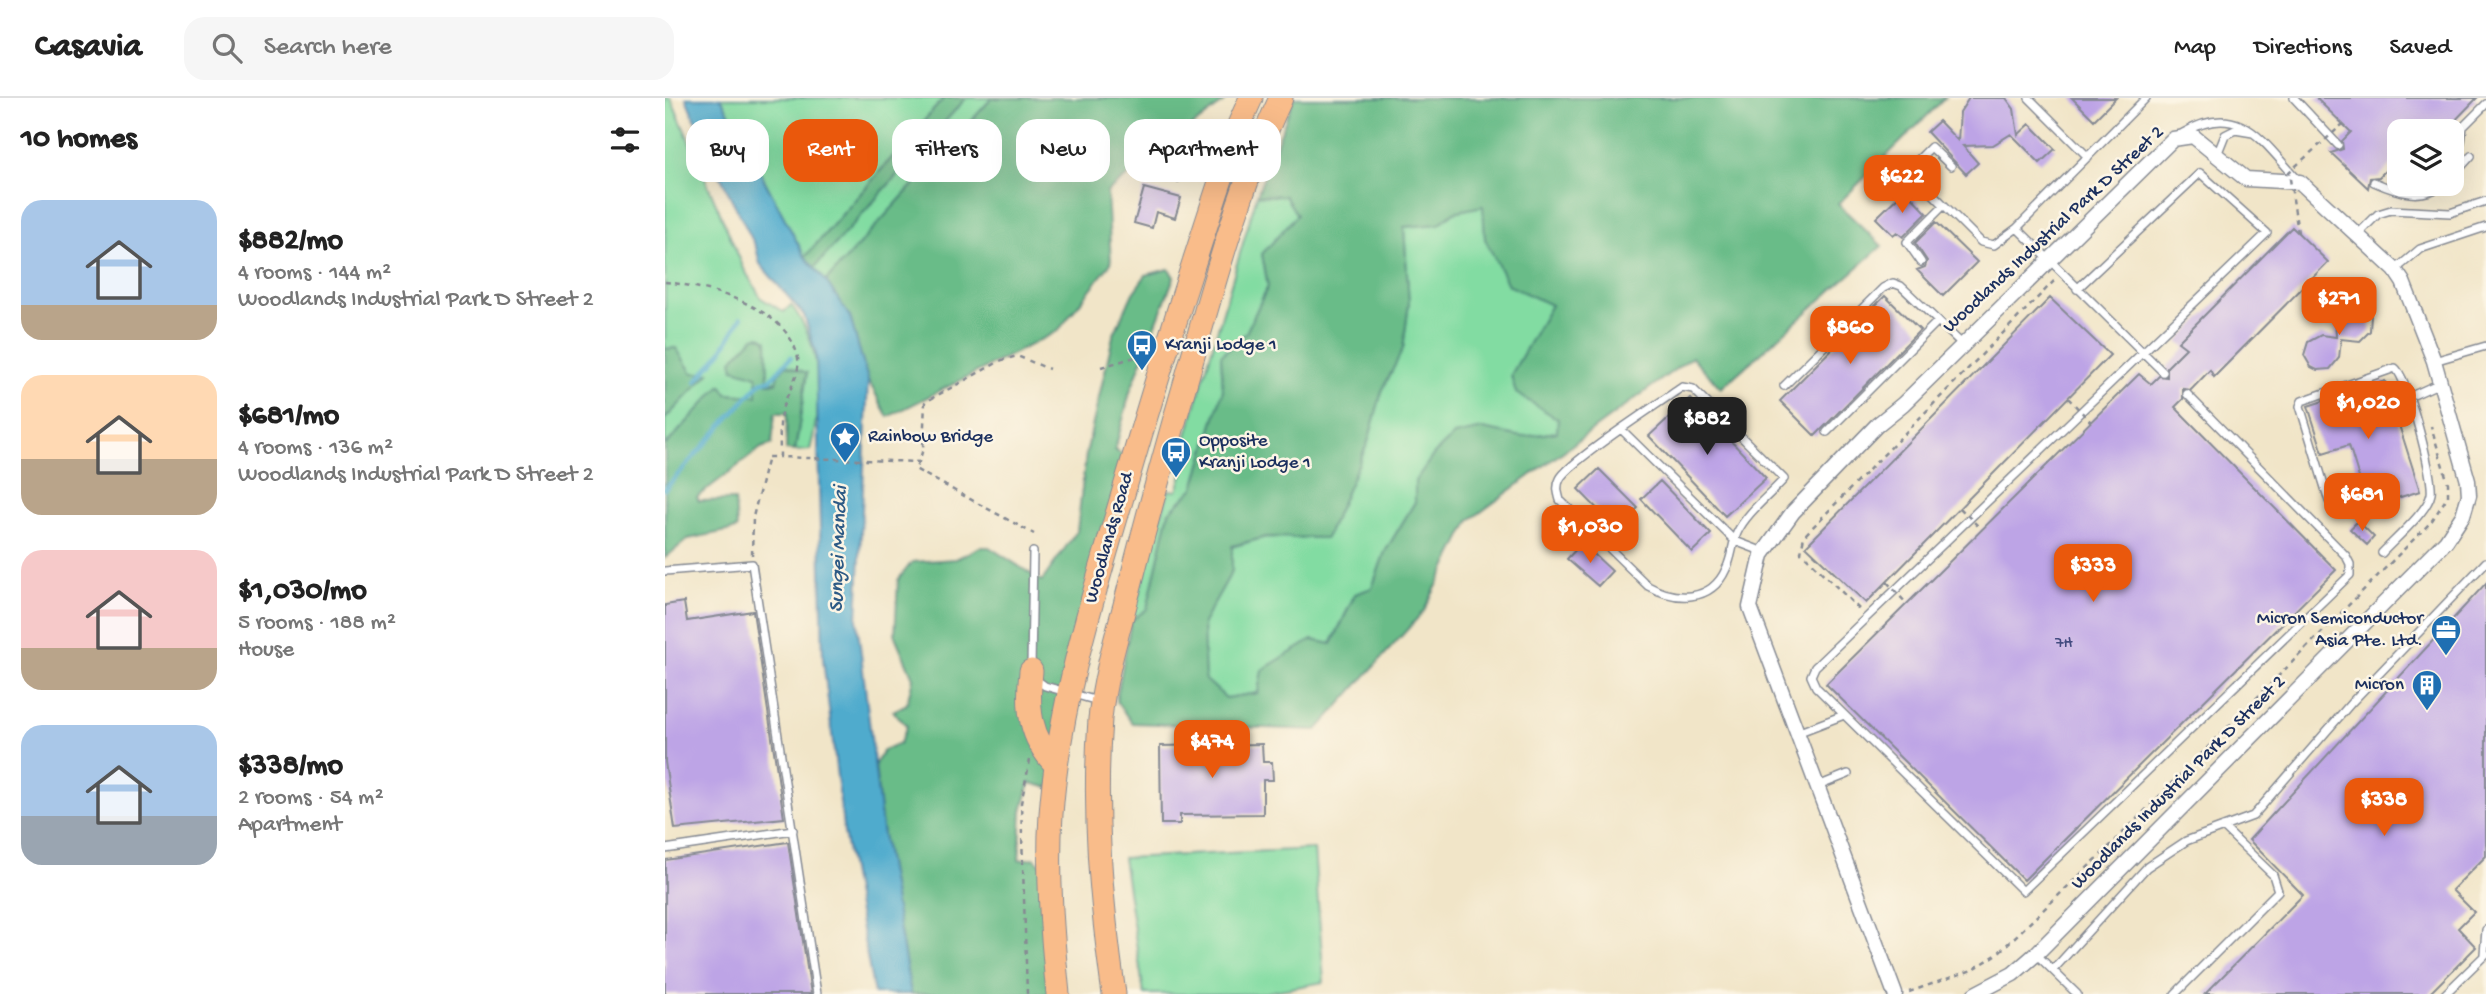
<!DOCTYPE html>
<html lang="en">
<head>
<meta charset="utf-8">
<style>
	:root { --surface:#fff; --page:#f6f6f6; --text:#222; --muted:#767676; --line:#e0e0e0; --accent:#ea580c }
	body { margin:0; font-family:"Gochi Hand",sans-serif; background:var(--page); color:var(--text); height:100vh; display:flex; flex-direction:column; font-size:26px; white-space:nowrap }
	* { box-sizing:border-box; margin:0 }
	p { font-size:23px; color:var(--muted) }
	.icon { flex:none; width:38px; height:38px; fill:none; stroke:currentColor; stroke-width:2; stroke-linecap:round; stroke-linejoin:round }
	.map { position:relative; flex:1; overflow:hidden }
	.details { display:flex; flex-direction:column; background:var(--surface); width:665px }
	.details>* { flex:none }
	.guide { position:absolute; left:21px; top:21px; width:665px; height:63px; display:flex; gap:14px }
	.fabs { position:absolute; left:1722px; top:21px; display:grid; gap:14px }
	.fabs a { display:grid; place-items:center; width:77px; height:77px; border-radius:14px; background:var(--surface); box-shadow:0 7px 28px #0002; font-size:35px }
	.price { position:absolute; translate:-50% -60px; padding:0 16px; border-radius:14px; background:var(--accent); color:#fff; font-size:23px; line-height:46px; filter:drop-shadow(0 2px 4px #0008) }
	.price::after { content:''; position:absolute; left:50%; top:42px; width:21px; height:16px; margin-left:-10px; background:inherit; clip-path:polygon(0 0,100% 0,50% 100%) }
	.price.current { background:#222; color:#fff }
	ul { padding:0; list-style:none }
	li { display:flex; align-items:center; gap:21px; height:175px; padding:0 21px }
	li span { display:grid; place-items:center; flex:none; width:196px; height:140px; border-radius:21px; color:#555 }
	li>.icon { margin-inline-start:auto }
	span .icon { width:84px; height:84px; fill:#fffc; stroke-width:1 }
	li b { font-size:30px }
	h2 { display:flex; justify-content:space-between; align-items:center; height:84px; padding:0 21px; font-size:30px }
	.chip { padding:0 24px; border-radius:21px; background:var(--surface); box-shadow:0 7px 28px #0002; font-size:24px; line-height:63px }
	.chip.current { background:var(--accent); color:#fff }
	header { display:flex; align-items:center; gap:42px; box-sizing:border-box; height:98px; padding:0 35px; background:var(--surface); border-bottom:2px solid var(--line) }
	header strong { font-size:33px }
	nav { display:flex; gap:38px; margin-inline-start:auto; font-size:24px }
	.search { width:490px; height:63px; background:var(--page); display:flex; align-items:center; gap:18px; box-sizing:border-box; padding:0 24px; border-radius:21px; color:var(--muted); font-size:26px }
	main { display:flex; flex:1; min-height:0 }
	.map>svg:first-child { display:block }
</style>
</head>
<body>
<header>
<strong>Casavia</strong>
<div class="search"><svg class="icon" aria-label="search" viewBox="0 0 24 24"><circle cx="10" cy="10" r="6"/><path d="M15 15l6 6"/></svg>Search here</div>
<nav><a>Map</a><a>Directions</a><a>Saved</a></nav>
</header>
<main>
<section class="details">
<h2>10 homes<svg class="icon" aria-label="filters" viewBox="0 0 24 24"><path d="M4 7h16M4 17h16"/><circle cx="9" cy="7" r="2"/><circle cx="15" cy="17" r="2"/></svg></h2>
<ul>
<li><span style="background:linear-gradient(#a9c7e8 75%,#b9a48a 0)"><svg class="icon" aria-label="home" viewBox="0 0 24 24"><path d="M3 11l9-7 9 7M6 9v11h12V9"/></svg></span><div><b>$882/mo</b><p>4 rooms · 144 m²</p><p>Woodlands Industrial Park D Street 2</p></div></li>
<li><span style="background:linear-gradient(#ffd9b3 60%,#b9a48a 0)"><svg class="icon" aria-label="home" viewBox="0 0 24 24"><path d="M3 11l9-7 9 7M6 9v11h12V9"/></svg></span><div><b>$681/mo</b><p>4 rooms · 136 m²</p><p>Woodlands Industrial Park D Street 2</p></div></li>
<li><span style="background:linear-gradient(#f6c9c9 70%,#b9a48a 0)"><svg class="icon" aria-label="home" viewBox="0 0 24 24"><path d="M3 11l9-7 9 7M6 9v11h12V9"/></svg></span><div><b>$1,030/mo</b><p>5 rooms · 188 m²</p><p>House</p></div></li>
<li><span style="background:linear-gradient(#a9c7e8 65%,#9aa5b1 0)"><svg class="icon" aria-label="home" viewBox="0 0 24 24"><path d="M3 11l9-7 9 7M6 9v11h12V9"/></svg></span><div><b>$338/mo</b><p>2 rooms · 54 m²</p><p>Apartment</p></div></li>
</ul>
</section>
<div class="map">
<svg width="1821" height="896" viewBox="0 0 1821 896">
	<rect width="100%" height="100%" fill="#fcf5e5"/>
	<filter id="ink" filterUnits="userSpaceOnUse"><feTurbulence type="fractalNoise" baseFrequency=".0143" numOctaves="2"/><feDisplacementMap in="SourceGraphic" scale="14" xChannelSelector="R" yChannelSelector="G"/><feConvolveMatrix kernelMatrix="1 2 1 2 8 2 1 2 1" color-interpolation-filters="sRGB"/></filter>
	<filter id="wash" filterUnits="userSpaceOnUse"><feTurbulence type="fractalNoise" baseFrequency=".00686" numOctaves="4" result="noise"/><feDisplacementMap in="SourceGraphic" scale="28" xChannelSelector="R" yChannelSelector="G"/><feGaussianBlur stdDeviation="1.57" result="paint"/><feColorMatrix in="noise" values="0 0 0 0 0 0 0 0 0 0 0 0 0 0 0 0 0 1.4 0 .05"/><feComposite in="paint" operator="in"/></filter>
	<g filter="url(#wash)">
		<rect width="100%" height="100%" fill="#f1e5c8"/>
		<path fill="#82dca2" stroke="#4e8680" stroke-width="2" d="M0,0H5L8,5L79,171L96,200L119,214L126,207C158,248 158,303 145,352L130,353L142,275L103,285L102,243L69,271L93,277V298L62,296L56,287L0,348V321L43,275H27L11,250L0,251Z
			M56,0H279L140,159Z
			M301,0H327L161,183L149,170Z
			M592,97L620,98L632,117L597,156L603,188L581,235L556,257L558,292L529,390L504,414L482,511L466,523L504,392L512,393L518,373L512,371Z
			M819,107L820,141L886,207L846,278L852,295L893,321L892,334L857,339L818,332L750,383V404L720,454L707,490L690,496L666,546L647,542L597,572L593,595L561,600L539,581L538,524L567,473V449L601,439L661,440L703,344L717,293L738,250L744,205L739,129L774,126L789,114Z
			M649,751L659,884L593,896H479L458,760Z"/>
		<path fill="#69bc88" stroke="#427673" stroke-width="2" fill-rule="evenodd" d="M279,0H301L149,170L140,159Z
			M327,0H564L442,94L446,165L393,233L223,319L203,282L185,219L161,183Z
			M629,0H1280L1173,106L1217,148L1056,290L1027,259L805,422L759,513L652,632L467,625L451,603L466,523L482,511L504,414L529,390L558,292L556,257L581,235L603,188L597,156L632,117L620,98L592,97ZM818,108L820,141L843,187L886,207L846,277L851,295L893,321L892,334L857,339L818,331L789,337L769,356L750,383V404L720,454L707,490L690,496L667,546L647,542L597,572L593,595L561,600L540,581L538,525L567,473V448L601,439L661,440L703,344L717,293L738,251L744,205L739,129L774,126L789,114Z
			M504,171L509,179L465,294L450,352L459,358L385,690L365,685L357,713L354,762L369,760L378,768L387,896H246L217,731L210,666L219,652L235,645L242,628L228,613L242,606L248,580L230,538L233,482L247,464L291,461L315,449H324L377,483L412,433L421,356L448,238L468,195L481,177Z
			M96,238L102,243L103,285H111L113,276L122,267L142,275L130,353L121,352L122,315H110L107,346L96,350L32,399L34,403L70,402L72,431L23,441L0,460V348L56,287L62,296L92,298V278L69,271L67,262L89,239Z
			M11,250L27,275H44L0,321V251Z"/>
		<path fill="#4fabcd" stroke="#356d96" stroke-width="2" d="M21,0H56L140,159L161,183L185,219L203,282L192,522L217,731L246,896H209L178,729L158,561L151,256L139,217L95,166L91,149L43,54Z"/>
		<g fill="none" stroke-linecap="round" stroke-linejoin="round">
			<path stroke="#4fabcd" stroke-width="4.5" d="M31,284L56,254L76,220
				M0,391L96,284L106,281L126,259"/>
		</g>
		<g id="blocks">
			<path fill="#bda4e6" d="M1304,0H1341L1349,11L1353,37L1365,26L1390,51L1375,65L1346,36L1328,47L1298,48L1313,65L1301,76L1262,34L1274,23L1293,43L1295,14Z
				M1407,0H1451L1429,22Z
				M1651,0H1812L1780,33H1734V59L1714,79L1705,80L1703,90L1666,55L1678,51L1677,43L1686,34Z
				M479,90L516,100L510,120L491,114L487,130L469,125Z
				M1240,92L1262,115L1238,139L1232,134L1228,137L1211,120Z
				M1271,124L1312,164L1278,198L1252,172L1260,169L1262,163L1250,145Z
				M1627,129L1663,164L1549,279L1545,272L1526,292L1518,291V301L1510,309L1671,472L1359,782L1161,586L1474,276L1486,286L1494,278L1502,279V269L1521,250L1513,244Z
				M1220,198L1255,232L1150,338L1115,303Z
				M1385,200L1445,257L1201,505L1141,448Z
				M1688,205L1702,211L1706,218L1705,233L1695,243L1676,241L1674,260L1665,271L1652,272L1646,269L1639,257L1643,244L1656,237L1671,239L1670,217L1674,211Z
				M1720,283L1755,393L1703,409L1684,347L1658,355L1643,308Z
				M1025,300L1101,380L1060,418L984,338Z
				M934,371L973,410L951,430L913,391Z
				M995,383L1046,436L1027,454L976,401Z
				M1693,423L1709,439L1702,447L1685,431Z
				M917,445L947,473L933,488L902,461Z
				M1821,485V758L1787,792L1809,814L1793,830L1811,849L1764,896H1540L1638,797L1584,742Z
				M19,504L22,523L88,513L119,720L10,731L0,664V507Z
				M597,646L598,664H607L608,682H598V716L515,717V726H496L495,648Z
				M123,744L146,896H0V762Z"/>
		</g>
	</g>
	<g filter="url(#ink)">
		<use href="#blocks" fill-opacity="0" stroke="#868a93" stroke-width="2"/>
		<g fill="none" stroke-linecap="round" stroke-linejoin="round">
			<g stroke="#868a93" stroke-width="10">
				<path id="service" d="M1364,0L1423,59
					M1629,0L1673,47
					M1518,35C1575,2 1597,43 1633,82
					M1796,44L1798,29L1821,6
					M1552,57L1560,37L1570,32L1588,35
					M1286,68L1266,49L1250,65L1249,77L1316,144L1329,147L1352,130L1481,0
					M1787,79L1806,58
					M512,80C523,44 533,45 567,35
					M1709,84C1734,95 1756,102 1780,86
					M1352,130L1498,274
					M1692,137L1713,116L1726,112L1785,115L1821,103
					M1256,164L1242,144L1279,107
					M1730,172L1755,151L1821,129
					M1412,191L1535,75L1602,135L1150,569L1146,578L1151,589L1358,793L1685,477V466L1681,458L1522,296
					M1769,263L1821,248
					M1119,288L1218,190L1228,185L1236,188L1296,245
					M1017,289L1028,291L1119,381C1105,397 1081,415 1072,435C1067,446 1067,460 1061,471C1046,505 1010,503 983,488L895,402C893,395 891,388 895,381C903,364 996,304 1017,289Z
					M1744,299L1775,285
					M957,332L1070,443L1099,454
					M1162,334L1273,223
					M1664,403L1635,308L1637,303L1730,270C1742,278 1769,379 1766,396C1763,413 1730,441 1717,455
					M0,473L87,466L152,896
					M366,569L368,454
					M369,580L380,588L433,603
					M1132,635L1179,617
					M1153,688L1183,676
					M0,751L128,732
					M1371,856L1412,896
					M1819,856L1821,832
					M1388,872L1482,769L1521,743L1588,718L1687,604L1821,464
					M1510,896L1613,793L1608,777L1558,729
					M1780,896L1821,856"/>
			</g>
			<g stroke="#868a93" stroke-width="17">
				<path id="minor" d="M1230,896L1085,509L1097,457L1128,414L1212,327L1238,306L1508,41L1528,38L1581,81L1635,84L1730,172L1738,184L1769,263L1803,383L1804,397L1798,417L1781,443L1371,856L1348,876L1310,896"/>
			</g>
			<g stroke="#868a93" stroke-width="25">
				<path id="primary" d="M366,573C362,610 364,639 391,667
					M393,896C387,837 382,776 386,716C394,607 427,501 458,396C494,272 533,149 574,27L586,0
					M449,896C436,804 428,714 435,621C439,582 450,544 460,507C476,443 493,380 511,317C542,212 569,100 616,0"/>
			</g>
			<path stroke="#868a93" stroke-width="2.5" stroke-dasharray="5 5" stroke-linecap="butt" d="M0,184C43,189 123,208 133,260C136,279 119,298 116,316C114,330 115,345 115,359L254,364L258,351L260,304L337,262L352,258L384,271
				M436,269L481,256
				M254,364L250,371L369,436
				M87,457L88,419L103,359H115
				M1194,511L1136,454L1139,438L1389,183
				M1244,894L1307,872L1331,857L1444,749L1766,424L1783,398V385L1766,328
				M362,896L356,705L365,662"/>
			<use href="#service" stroke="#fff" stroke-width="7"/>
			<use href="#minor" stroke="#fff" stroke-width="14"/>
			<use href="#primary" stroke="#f9bc8a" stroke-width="23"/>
			<path stroke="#868a93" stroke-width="2.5" stroke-dasharray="5 5" stroke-linecap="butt" d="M1633,135L1624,74L1678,26
				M1403,300L1426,324
				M1295,410L1317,432
				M1222,484L1242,506"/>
		</g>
	</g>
	<defs>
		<g id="bus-pin" transform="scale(1.575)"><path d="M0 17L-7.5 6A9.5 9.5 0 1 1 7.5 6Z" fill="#1f6fb2" stroke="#fcf5e5"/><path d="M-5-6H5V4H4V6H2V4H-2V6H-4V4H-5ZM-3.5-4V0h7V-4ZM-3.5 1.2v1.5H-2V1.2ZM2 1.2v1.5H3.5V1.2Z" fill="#fff"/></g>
		<g id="sight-pin" transform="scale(1.575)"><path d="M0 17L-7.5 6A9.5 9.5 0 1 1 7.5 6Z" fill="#1f6fb2" stroke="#fcf5e5"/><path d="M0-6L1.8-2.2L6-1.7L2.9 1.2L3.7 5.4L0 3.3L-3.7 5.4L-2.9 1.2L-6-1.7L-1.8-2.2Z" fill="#fff"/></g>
		<g id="office-pin" transform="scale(1.575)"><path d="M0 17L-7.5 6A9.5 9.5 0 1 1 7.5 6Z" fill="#1f6fb2" stroke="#fcf5e5"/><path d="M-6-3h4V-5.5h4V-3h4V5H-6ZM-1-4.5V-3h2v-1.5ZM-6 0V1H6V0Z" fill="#fff"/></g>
		<g id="building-pin" transform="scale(1.575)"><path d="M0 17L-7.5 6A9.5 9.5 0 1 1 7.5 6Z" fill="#1f6fb2" stroke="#fcf5e5"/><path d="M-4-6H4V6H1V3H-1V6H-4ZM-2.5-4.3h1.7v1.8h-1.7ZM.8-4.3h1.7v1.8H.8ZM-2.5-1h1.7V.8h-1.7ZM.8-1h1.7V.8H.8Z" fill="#fff"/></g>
	</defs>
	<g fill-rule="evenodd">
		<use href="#bus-pin" x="477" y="247"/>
		<use href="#sight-pin" x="180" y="339"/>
		<use href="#bus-pin" x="511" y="354"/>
		<use href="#office-pin" x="1781" y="532"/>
		<use href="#building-pin" x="1762" y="587"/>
	</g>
	<g text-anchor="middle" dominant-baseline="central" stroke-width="5" stroke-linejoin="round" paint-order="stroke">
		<g font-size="16" fill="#444c80">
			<text x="1399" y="546">7H</text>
		</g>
		<g font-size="19" fill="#1b2f5e" stroke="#fcf5e5">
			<text transform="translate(1389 132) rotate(-43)">Woodlands Industrial Park D Street 2</text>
			<text transform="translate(445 440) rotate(-74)">Woodlands Road</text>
			<text transform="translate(1514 685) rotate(-45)">Woodlands Industrial Park D Street 2</text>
		</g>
		<g font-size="19" fill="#1b2f5e" stroke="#fcf5e5" text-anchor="start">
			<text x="500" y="247">Kranji Lodge 1</text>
			<text x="203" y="339">Rainbow Bridge</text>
			<text x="534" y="343">Opposite<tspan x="534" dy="22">Kranji Lodge 1</tspan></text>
			<text x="1758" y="521" text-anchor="end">Micron Semiconductor<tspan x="1758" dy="22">Asia Pte. Ltd.</tspan></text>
			<text x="1739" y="587" text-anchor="end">Micron</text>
		</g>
		<g font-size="21" font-style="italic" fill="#2d5a85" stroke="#fcf5e5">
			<text transform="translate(175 451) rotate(-88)">Sungei Mandai</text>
		</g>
	</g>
</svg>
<div class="fabs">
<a><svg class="icon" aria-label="layers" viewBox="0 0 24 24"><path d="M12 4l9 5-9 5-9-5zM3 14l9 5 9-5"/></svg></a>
</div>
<b class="price" style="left:1237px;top:117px">$622</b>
<b class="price" style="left:1674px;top:239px">$271</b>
<b class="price" style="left:1185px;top:268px">$860</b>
<b class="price" style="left:1703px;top:343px">$1,020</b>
<b class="price current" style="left:1042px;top:359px">$882</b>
<b class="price" style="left:1697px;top:435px">$681</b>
<b class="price" style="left:925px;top:467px">$1,030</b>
<b class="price" style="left:1428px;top:506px">$333</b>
<b class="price" style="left:547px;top:682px">$474</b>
<b class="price" style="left:1719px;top:740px">$338</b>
<div class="guide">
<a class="chip">Buy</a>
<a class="chip current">Rent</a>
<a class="chip">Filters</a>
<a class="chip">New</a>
<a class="chip">Apartment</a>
</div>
</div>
</main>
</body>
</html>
